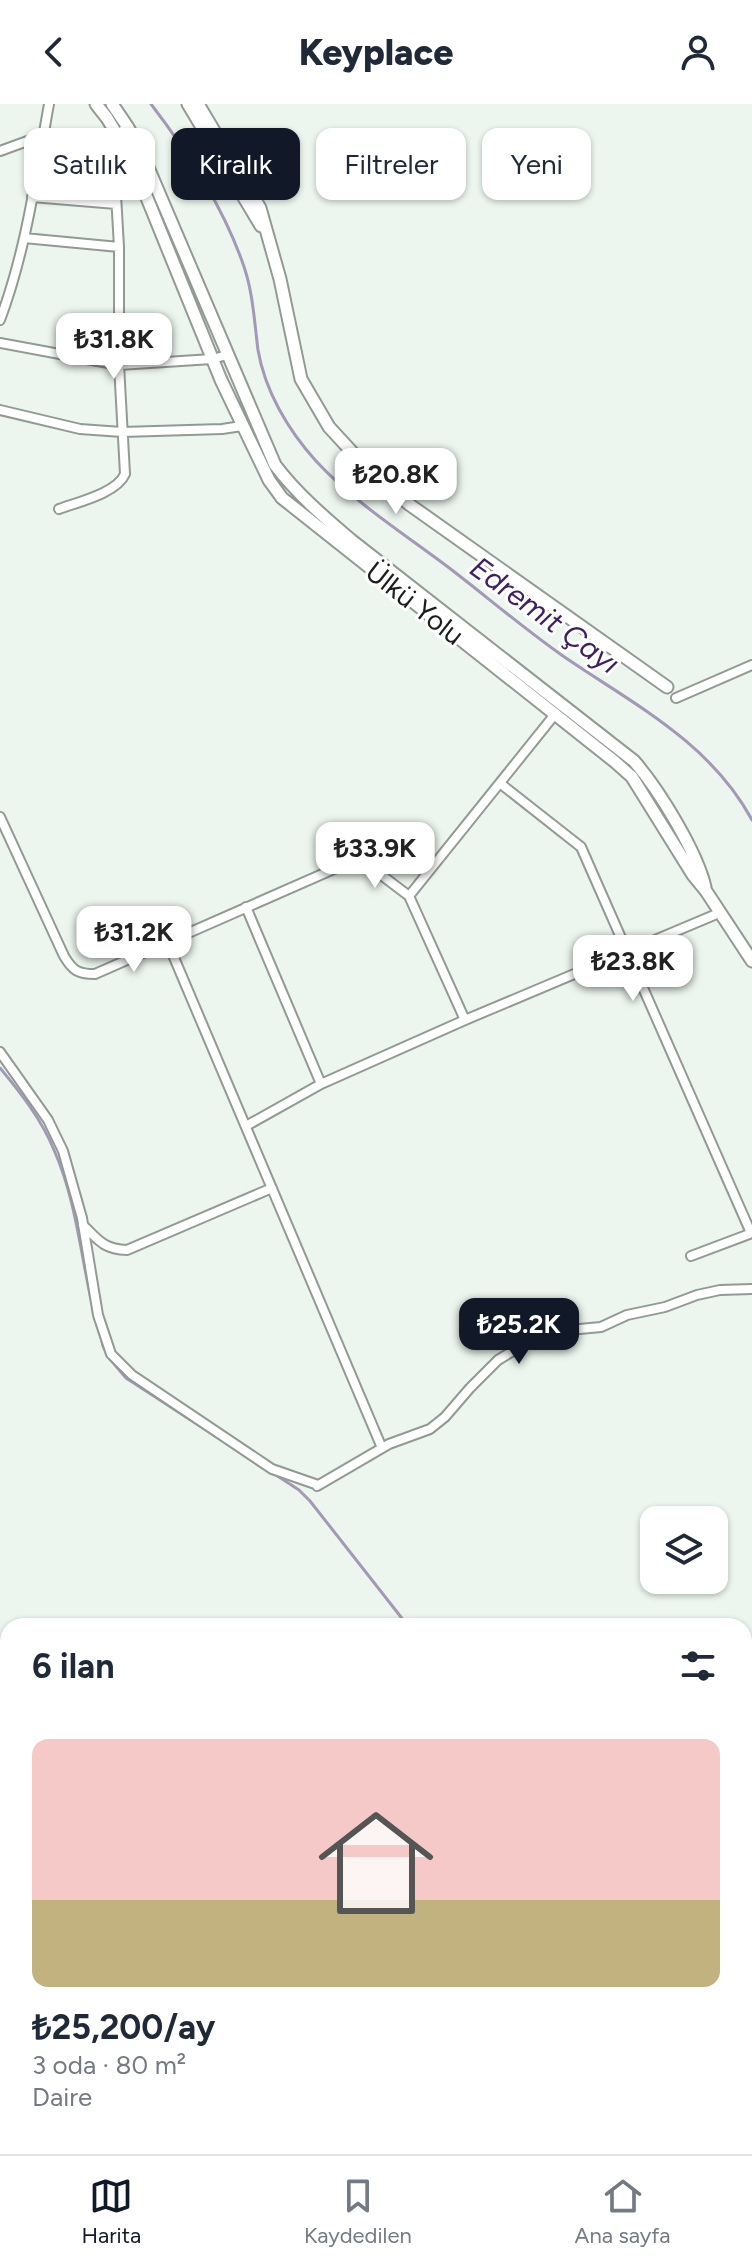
<!DOCTYPE html>
<html lang="tr">
<head>
<meta charset="utf-8">
<style>
	:root { --surface:#fff; --page:#f6f6f7; --text:#1f2937; --muted:#747a83; --line:#e0e1e3; --accent:#111827 }
	body { margin:0; font-family:Figtree,sans-serif; background:var(--page); color:var(--text); height:100vh; display:flex; flex-direction:column; font-size:30px; white-space:nowrap }
	* { box-sizing:border-box; margin:0 }
	p { font-size:26px; color:var(--muted) }
	.icon { flex:none; width:44px; height:44px; fill:none; stroke:currentColor; stroke-width:2; stroke-linecap:round; stroke-linejoin:round }
	.map { position:relative; flex:1; overflow:hidden }
	.side { position:absolute; left:0px; top:1514px; width:752px; height:536px; display:flex; flex-direction:column; background:var(--surface); border-radius:24px 24px 0 0; box-shadow:0 2px 6px #0004 }
	.side>* { flex:none }
	.guide { position:absolute; left:24px; top:24px; width:704px; height:72px; display:flex; gap:16px }
	.controls { position:absolute; left:640px; top:1402px; display:grid; gap:16px }
	.controls a { display:grid; place-items:center; width:88px; height:88px; border-radius:16px; background:var(--surface); box-shadow:0 2px 6px #0004; font-size:40px }
	.price { position:absolute; translate:-50% -68px; padding:0 18px; border-radius:16px; background:#fff; color:#222; font-size:26px; line-height:52px; filter:drop-shadow(0 2px 4px #0008) }
	.price::after { content:''; position:absolute; left:50%; top:48px; width:24px; height:18px; margin-left:-12px; background:inherit; clip-path:polygon(0 0,100% 0,50% 100%) }
	.price.active { background:var(--accent); color:#fff }
	ul { padding:0; list-style:none }
	li { display:grid; align-content:center; gap:16px; height:424px; padding:0 32px }
	li+li { border-top:2px solid var(--line) }
	li span { display:grid; place-items:center; height:248px; border-radius:16px; color:#555 }
	li>.icon { margin-inline-start:auto }
	span .icon { width:144px; height:144px; fill:#fffc; stroke-width:1 }
	li b { font-size:34px }
	h2 { display:flex; justify-content:space-between; align-items:center; height:96px; padding:0 32px; font-size:34px }
	.tag { padding:0 28px; border-radius:16px; background:var(--surface); box-shadow:0 2px 6px #0004; font-size:28px; line-height:72px }
	.tag.active { background:var(--accent); color:#fff }
	header { display:flex; justify-content:space-between; align-items:center; height:104px; padding:0 32px; background:var(--surface); font-size:36px; font-weight:800 }
	.tab-bar { display:flex; justify-content:space-around; align-items:center; height:112px; border-top:2px solid var(--line); background:var(--surface); font-size:22px; color:var(--muted) }
	.tab-bar a { display:grid; justify-items:center; gap:4px }
	.tab-bar .active { color:var(--accent) }
	.map>svg:first-child { display:block }
</style>
</head>
<body>
<header><svg class="icon" aria-label="back" viewBox="0 0 24 24"><path d="M15 5l-7 7 7 7"/></svg>Keyplace<svg class="icon" aria-label="person" viewBox="0 0 24 24"><circle cx="12" cy="8" r="4"/><path d="M4 21q1-7 8-7t8 7"/></svg></header>
<div class="map">
<svg width="752" height="2050" viewBox="0 0 752 2050">
	<rect width="100%" height="100%" fill="#ecf5ee"/>
	<g fill="none" stroke-linecap="round" stroke-linejoin="round">
		<path stroke="#a498b7" stroke-width="3" d="M151,0C187,47 222,101 242,157C253,186 254,215 258,246C265,287 288,326 316,357C355,399 403,429 448,463C486,492 523,524 563,552C633,600 710,638 752,716
			M0,964C20,988 42,1016 54,1046C75,1093 80,1145 91,1195
			M99,1225L103,1242L106,1248
			M110,1255L126,1274L223,1337
			M273,1369L299,1386L310,1397L408,1522
			M734,2042L738,2050"/>
		<g stroke="#929a94" stroke-width="12">
			<path id="street" d="M0,47L44,31
				M40,48L114,56
				M32,93L116,100
				M24,134L119,143
				M0,216C26,147 36,72 49,0
				M0,239L119,261L212,255L227,251
				M0,306L80,325L122,328L222,325L242,322
				M59,405C78,398 117,389 125,370L119,261V143L114,56L118,31L127,22
				M676,594L752,561
				M501,680L581,743L751,1129
				M0,713L64,852C73,867 78,870 95,870L359,754L409,792L465,916
				M409,792L556,609
				M246,803L321,980
				M167,837L382,1344
				M0,948L48,1016L63,1047L82,1114L98,1211L111,1250L132,1271L272,1365L318,1381
				M246,1022L321,980L465,916L719,809
				M83,1121C99,1137 104,1145 127,1146L272,1084
				M691,1152L752,1129
				M317,1382L389,1340L430,1325L445,1313L470,1284L498,1256L521,1242L544,1232L569,1226L601,1223L627,1211L665,1203L697,1191L720,1186L752,1185
				M0,1651L8,1659"/>
		</g>
		<g stroke="#929a94" stroke-width="15">
			<path id="secondary" d="M96,0L107,14L130,52L221,276L269,376L282,394L614,657L632,673L693,771L706,787L752,857
				M112,0L127,22L141,47L275,361C297,390 324,413 351,436L634,657C659,686 696,746 705,783
				M188,0L261,122
				M198,0L260,104L280,175L301,275L329,323L364,361L410,401L667,583"/>
		</g>
		<use href="#street" stroke="#fff" stroke-width="8"/>
		<use href="#secondary" stroke="#fff" stroke-width="11"/>
	</g>
	<g text-anchor="middle" dominant-baseline="central" stroke-width="6" stroke-linejoin="round" paint-order="stroke">
		<g font-size="28" fill="#1a1d1b" stroke="#fff">
			<text transform="translate(415 499) rotate(38)">Ülkü Yolu</text>
		</g>
		<g font-size="30" font-style="italic" fill="#3f1f5f" stroke="#fff">
			<text transform="translate(545 511) rotate(36)">Edremit Çayı</text>
		</g>
	</g>
</svg>
<div class="controls">
<a><svg class="icon" aria-label="layers" viewBox="0 0 24 24"><path d="M12 4l9 5-9 5-9-5zM3 14l9 5 9-5"/></svg></a>
</div>
<b class="price" style="left:114px;top:277px">₺31.8K</b>
<b class="price" style="left:396px;top:412px">₺20.8K</b>
<b class="price" style="left:375px;top:786px">₺33.9K</b>
<b class="price" style="left:134px;top:870px">₺31.2K</b>
<b class="price" style="left:633px;top:899px">₺23.8K</b>
<b class="price active" style="left:519px;top:1262px">₺25.2K</b>
<div class="guide">
<a class="tag">Satılık</a>
<a class="tag active">Kiralık</a>
<a class="tag">Filtreler</a>
<a class="tag">Yeni</a>
</div>
<section class="side">
<h2>6 ilan<svg class="icon" aria-label="filters" viewBox="0 0 24 24"><path d="M4 7h16M4 17h16"/><circle cx="9" cy="7" r="2"/><circle cx="15" cy="17" r="2"/></svg></h2>
<ul>
<li><span style="background:linear-gradient(#f6c9c9 65%,#c2b280 0)"><svg class="icon" aria-label="home" viewBox="0 0 24 24"><path d="M3 11l9-7 9 7M6 9v11h12V9"/></svg></span><div><b>₺25,200/ay</b><p>3 oda · 80 m²</p><p>Daire</p></div></li>
</ul>
</section>
</div>
<nav class="tab-bar">
<a class="active"><svg class="icon" aria-label="map" viewBox="0 0 24 24"><path d="M3 6l6-2 6 2 6-2v14l-6 2-6-2-6 2zM9 4v14M15 6v14"/></svg>Harita</a>
<a><svg class="icon" aria-label="saved" viewBox="0 0 24 24"><path d="M7 4h10v16l-5-4-5 4z"/></svg>Kaydedilen</a>
<a><svg class="icon" aria-label="home" viewBox="0 0 24 24"><path d="M3 11l9-7 9 7M6 9v11h12V9"/></svg>Ana sayfa</a>
</nav>
</body>
</html>
